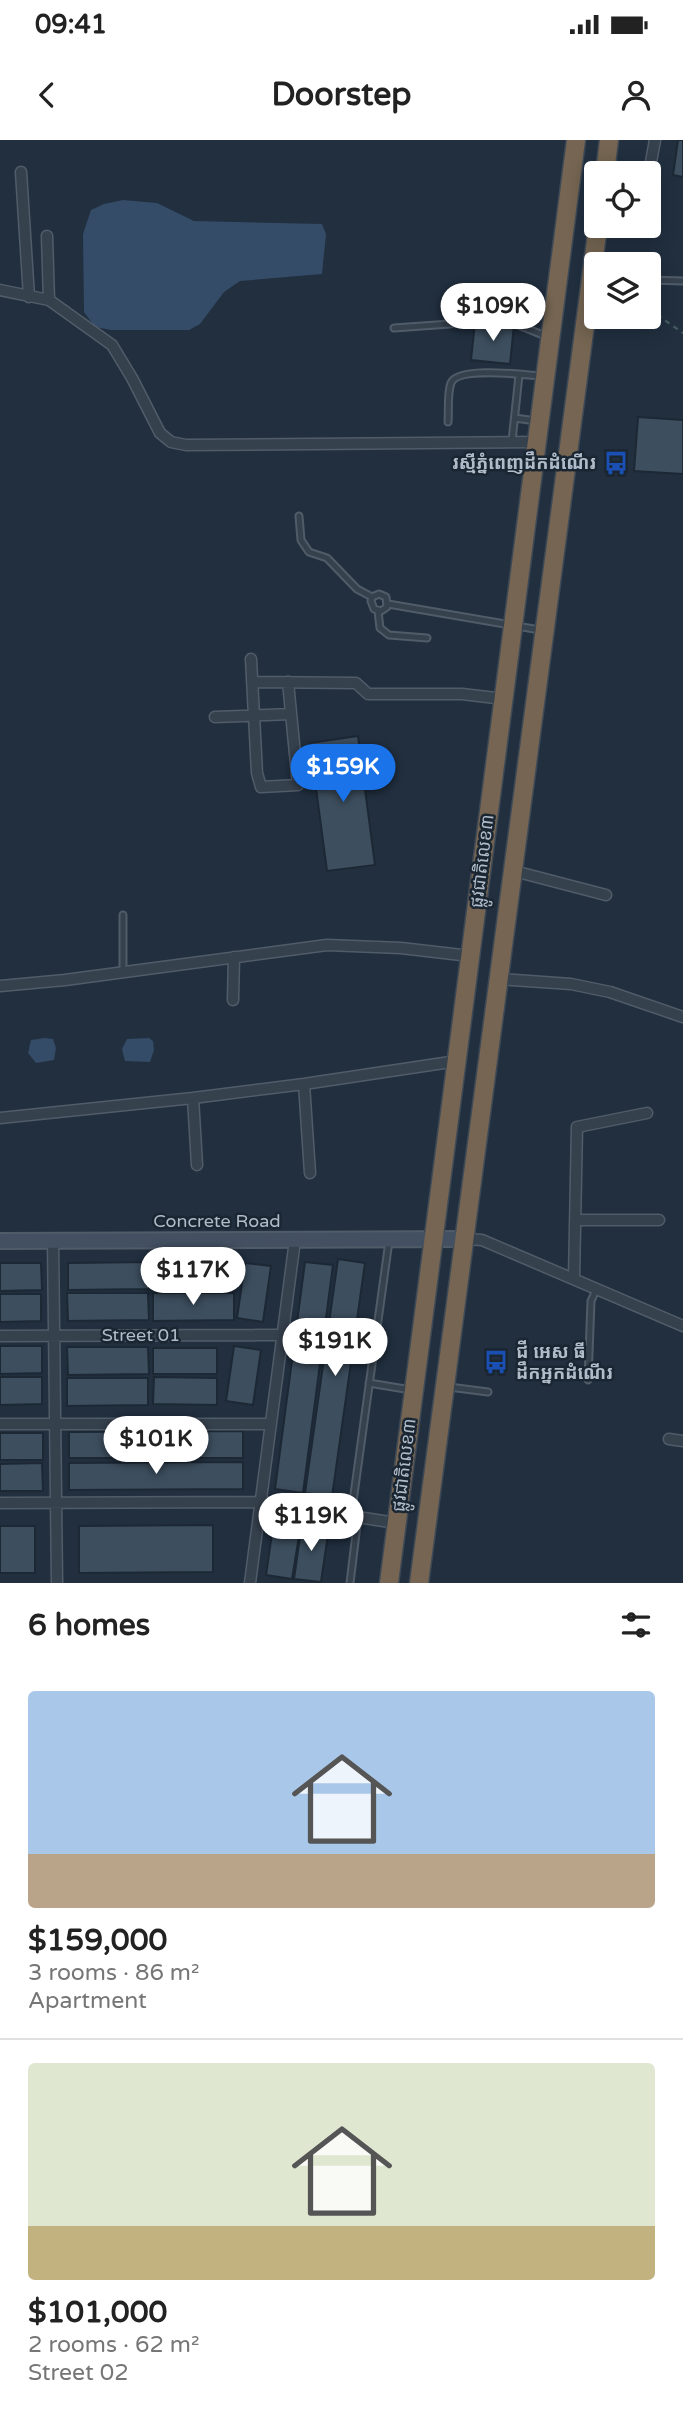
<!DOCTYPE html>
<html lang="en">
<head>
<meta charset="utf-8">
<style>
	:root { --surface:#fff; --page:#f6f6f6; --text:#222; --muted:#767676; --line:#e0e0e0; --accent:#1a73e8 }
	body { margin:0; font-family:"Varela Round","Noto Sans Khmer",sans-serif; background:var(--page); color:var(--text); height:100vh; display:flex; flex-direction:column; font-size:26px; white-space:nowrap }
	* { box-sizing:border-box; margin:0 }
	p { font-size:23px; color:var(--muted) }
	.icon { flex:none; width:38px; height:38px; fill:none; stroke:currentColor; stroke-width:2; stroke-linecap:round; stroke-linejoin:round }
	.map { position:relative; height:1443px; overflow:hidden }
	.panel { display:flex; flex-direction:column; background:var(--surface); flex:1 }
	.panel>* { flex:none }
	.tools { position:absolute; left:584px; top:21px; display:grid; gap:14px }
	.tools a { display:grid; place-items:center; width:77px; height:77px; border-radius:7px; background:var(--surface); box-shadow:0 4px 18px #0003; font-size:35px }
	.price { position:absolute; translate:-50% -60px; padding:0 16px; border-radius:24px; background:#fff; color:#222; font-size:23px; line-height:46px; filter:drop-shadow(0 2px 4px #0008) }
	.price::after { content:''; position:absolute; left:50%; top:42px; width:21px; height:16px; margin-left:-10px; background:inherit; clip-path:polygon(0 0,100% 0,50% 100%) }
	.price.active { background:var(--accent); color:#fff }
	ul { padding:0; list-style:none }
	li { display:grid; align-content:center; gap:14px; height:371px; padding:0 28px }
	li+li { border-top:2px solid var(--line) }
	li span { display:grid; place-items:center; height:217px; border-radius:7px; color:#555 }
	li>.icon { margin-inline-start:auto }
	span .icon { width:126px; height:126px; fill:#fffc; stroke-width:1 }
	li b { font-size:30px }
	h2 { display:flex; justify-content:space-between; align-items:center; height:84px; padding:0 28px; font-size:30px }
	.status { display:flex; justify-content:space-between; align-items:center; height:49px; padding:0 35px; background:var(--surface); direction:ltr }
	.status svg { height:19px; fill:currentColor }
	header { display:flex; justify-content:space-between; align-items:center; height:91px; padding:0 28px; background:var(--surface); font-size:32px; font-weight:800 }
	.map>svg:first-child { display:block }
</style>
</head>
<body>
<div class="status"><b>09:41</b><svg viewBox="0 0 49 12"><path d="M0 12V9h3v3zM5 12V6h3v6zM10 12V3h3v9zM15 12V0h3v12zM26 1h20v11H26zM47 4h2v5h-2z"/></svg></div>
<header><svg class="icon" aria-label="back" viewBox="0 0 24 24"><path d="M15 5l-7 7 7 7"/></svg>Doorstep<svg class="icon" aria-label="person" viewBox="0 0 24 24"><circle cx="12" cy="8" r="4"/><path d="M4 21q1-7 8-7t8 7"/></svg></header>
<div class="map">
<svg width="683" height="1443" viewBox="0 0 683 1443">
	<rect width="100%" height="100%" fill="#212f3f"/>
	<path fill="#344c67" d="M123,60L157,63L194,81L322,84L326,94L322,134L240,141L224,152L200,184L189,190H111L95,187L84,172L83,94L91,70L104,64Z
		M45,898L53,899L56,908L54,920L36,923L28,913L31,900Z
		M149,898L153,901L154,910L150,922L125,921L122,909L127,899Z"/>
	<path fill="#3d4e5e" stroke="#1d2835" stroke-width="2" d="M678,0H683V37L673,35Z
		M475,182L514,185L510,224L471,220Z
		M638,277L683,280V334L634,331Z
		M358,596L375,725L327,731L310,603Z
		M338,1119L365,1123L332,1357L305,1353Z
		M149,1122V1149L68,1150V1123Z
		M153,1122H234V1149L153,1150Z
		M305,1122L333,1125L303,1353L275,1349Z
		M0,1123H41L42,1150L0,1151Z
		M245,1123L271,1126L263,1182L237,1178Z
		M67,1153H148L149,1180L68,1181Z
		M153,1153H234V1180L153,1181Z
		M0,1154H41V1181L0,1182Z
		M0,1206H42V1233L0,1234Z
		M234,1206L261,1210L253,1265L226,1261Z
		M67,1207H148L149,1234L68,1235Z
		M153,1208H217V1234H153Z
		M0,1237H42V1264L0,1265Z
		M154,1237L217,1238V1265L153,1264Z
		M67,1238H148V1265L67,1266Z
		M243,1291V1318H69V1292Z
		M0,1293H43V1320H0Z
		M243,1322V1349L69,1350V1323Z
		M42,1323L43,1351H0V1324Z
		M274,1380L301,1384L292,1439L266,1435Z
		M302,1383L329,1387L321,1442L294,1439Z
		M213,1385V1432L79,1433V1386Z
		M0,1386H35V1433H0Z"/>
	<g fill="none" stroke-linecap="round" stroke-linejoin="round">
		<g stroke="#515c69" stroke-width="9">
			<path id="lane" d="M649,140L683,141
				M394,188L450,184L478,176L508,181L548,197
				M515,278L536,281
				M448,282C449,271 447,253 451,243C458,226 525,235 542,236
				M512,301L519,235
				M299,376L301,400L309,412L327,418L357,449L372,457L379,454L386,457L387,467L381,471L374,469L371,461L372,457
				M388,464L540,490
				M378,471L380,488L389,495L427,498
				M123,775V831
				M588,1240L591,1161L596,1150
				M369,1243L411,1250
				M449,1247L488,1252
				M351,1376L389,1101
				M350,1443L358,1377"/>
		</g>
		<g stroke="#515c69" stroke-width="13">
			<path id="street" d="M21,32L29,157
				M649,33L655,0
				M47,96L49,160
				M0,150L49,160L112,205L132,238L160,293L171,302L186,305L537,302
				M251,519L257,633L261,647L298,645L288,542
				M252,542L356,543L368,554H462L504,559
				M215,577L291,574
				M514,731L606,755
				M499,839L571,844L610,852L683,877
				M0,846L65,840L327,805L401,808L470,816
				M233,860L234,817
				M304,944L310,1033
				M193,958L197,1025
				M0,978L193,958L304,944L457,921
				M576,1080H659
				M465,1099L482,1100L683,1186
				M53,1101L57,1443
				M574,1138L577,987L647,973
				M0,1196L283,1195
				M0,1284H271
				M669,1299L683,1301
				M0,1363L261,1362L396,1383
				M250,1443L295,1100"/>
		</g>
		<g stroke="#515c69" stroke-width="18">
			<path id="secondary" d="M0,1101L465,1099"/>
		</g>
		<g stroke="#3e4956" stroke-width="21">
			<path id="highway" d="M605,33L609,0
				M389,1443L576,0
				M419,1443L598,86"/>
		</g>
		<path stroke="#415b5d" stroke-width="2.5" stroke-dasharray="5 5" stroke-linecap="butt" d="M649,169L683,193"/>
		<use href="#lane" stroke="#36414e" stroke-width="5"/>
		<use href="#street" stroke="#36414e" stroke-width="10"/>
		<use href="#secondary" stroke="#435062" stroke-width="14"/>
		<use href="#highway" stroke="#756552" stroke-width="18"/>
	</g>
	<defs>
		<g id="bus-bare" transform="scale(1.89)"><path d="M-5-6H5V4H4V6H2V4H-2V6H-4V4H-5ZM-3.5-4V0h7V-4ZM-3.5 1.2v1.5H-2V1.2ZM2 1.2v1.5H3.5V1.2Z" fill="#1a4fb4" stroke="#1b2633" stroke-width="2.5" paint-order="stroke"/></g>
	</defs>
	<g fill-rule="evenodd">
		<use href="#bus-bare" x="616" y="323"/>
		<use href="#bus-bare" x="496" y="1222"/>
	</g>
	<g text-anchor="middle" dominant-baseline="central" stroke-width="5" stroke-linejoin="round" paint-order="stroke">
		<g font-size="18" font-weight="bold" fill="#b1bcca" stroke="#1b2633" text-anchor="end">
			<text x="596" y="323">រស្មីភ្នំពេញដឹកដំណើរ</text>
			<text x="516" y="1212" text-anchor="start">ជី អេស ធី<tspan x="516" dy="21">ដឹកអ្នកដំណើរ</tspan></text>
		</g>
		<g font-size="18" fill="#b1bcca" stroke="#1b2633">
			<text transform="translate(482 721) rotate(-83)">ផ្លូវជាតិលេខ៣</text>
			<text x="217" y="1081">Concrete Road</text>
			<text x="141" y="1195">Street 01</text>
			<text transform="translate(404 1325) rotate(-83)">ផ្លូវជាតិលេខ៣</text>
		</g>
	</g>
</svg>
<div class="tools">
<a><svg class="icon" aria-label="locate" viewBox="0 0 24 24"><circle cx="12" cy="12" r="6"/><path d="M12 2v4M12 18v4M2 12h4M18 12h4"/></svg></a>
<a><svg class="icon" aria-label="layers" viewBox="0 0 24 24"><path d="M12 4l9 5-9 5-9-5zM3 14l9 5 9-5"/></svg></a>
</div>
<b class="price" style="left:493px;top:203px">$109K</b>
<b class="price active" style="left:343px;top:664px">$159K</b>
<b class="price" style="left:193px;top:1167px">$117K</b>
<b class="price" style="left:335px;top:1238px">$191K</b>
<b class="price" style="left:156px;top:1336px">$101K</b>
<b class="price" style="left:311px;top:1413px">$119K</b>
</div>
<section class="panel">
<h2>6 homes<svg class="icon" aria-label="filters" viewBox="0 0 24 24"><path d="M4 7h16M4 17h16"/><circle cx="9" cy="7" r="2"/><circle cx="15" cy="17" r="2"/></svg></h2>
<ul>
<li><span style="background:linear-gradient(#a9c7e8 75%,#b9a48a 0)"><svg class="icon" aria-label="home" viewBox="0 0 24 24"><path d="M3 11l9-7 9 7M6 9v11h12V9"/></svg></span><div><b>$159,000</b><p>3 rooms · 86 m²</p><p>Apartment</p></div></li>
<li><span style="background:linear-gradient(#dfe7d0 75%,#c2b280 0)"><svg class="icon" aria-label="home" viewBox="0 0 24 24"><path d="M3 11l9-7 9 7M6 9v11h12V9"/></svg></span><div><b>$101,000</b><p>2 rooms · 62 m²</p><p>Street 02</p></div></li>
</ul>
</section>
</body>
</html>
